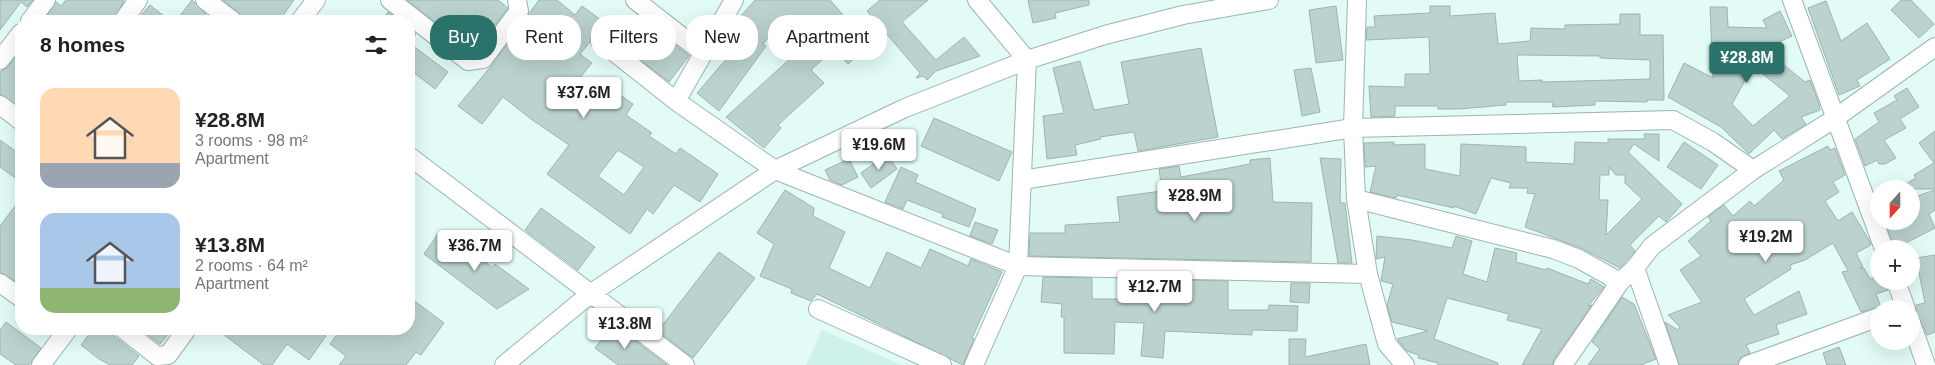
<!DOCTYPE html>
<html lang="en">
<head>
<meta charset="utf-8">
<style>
	:root { --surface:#fff; --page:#f2f2f2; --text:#222; --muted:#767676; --accent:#2a726a }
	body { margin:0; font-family:Helvetica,sans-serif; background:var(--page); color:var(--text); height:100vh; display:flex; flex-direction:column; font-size:19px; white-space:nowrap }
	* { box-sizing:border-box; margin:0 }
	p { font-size:16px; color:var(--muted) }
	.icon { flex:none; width:28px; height:28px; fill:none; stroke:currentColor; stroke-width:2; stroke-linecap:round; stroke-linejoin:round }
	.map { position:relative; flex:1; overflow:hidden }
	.panel { position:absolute; left:15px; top:15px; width:400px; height:320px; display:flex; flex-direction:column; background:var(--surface); border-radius:20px; box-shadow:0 5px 20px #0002 }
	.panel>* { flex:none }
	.hud { position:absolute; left:430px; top:15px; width:475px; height:45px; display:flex; gap:10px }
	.needle { width:32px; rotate:201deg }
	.tools { position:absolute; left:1870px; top:180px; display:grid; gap:10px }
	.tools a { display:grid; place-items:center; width:50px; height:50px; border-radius:50%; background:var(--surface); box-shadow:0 5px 20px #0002; font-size:25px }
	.price { position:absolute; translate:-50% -42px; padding:0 11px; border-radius:5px; background:#fff; color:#222; font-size:16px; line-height:32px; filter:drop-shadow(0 1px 2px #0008) }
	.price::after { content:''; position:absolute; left:50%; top:30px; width:15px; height:11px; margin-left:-8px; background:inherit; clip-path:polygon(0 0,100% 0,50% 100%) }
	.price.current { background:var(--accent); color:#fff }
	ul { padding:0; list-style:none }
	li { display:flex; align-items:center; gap:15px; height:125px; padding:0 25px }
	li span { display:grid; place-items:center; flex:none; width:140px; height:100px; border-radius:15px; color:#555 }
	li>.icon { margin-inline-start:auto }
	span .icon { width:60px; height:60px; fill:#fffc; stroke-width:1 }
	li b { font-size:21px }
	h2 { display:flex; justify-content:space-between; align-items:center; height:60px; padding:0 25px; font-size:21px }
	.chip { padding:0 18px; border-radius:20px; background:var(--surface); box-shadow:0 5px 20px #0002; font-size:18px; line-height:45px }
	.chip.current { background:var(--accent); color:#fff }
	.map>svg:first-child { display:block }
</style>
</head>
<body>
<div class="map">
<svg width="1935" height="365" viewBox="0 0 1935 365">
	<rect width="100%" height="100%" fill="#e2fbf7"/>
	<path fill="#cff1ec" d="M822,330L902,365H806Z"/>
	<path fill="#bbd2cf" stroke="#9db4b0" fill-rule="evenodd" d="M0,0H33L27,7L21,2L0,30Z
		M66,0H122L124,1L113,21L44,20L56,2L61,6Z
		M192,0L206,14L200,21H176Z
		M223,0H294L279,21H248Z
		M407,0H498L508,8L477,49L471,50Z
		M539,0H557L575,15L582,6L605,23L599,31L592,34L590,42L580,54L592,63L578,80L609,103L616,92L633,104L626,115L652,133L649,136L676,154L680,148L718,174L700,202L674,185L653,214L647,209L630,234L547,174L569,145L531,119L503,97L482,124L458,106L492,65ZM618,150L644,167L624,195L598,176Z
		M755,0H830L855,29L851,33L865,49L848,64L834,49L811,70L824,83L778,125L781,128L764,148L726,117L804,46L782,22L763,44L766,46L719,111L697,93L736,48L732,46L748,24L740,17Z
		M880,0H928L902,22L936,60L964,37L980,56L936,71L927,80L923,76L916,78L920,73L867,11Z
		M1028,0H1089V5L1055,13L1056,18L1033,23Z
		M1901,0H1911L1934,24L1919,38L1891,10Z
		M1826,1L1841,41L1867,23L1890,59L1857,80L1860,86L1839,95L1808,8Z
		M150,5L170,21H136Z
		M1336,6L1343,60L1316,63L1309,10Z
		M1430,6H1450V16L1495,13L1498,44L1530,41L1531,28L1565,29V25L1620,24V14H1640V35H1663L1664,100H1647V102L1595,101V105L1553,107L1552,102H1506V105L1459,109H1438V106H1395V116L1371,117L1369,86L1405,87V74H1430L1429,37L1366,40L1367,27H1375L1374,16L1430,13ZM1517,55L1600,56V58L1650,60V79L1542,82V80L1519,81Z
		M1710,7H1727L1728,27L1767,28L1763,20L1780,11L1792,36L1764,49L1805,82L1810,80L1819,104L1820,110L1801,117L1806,124L1782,139L1774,130L1749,154L1721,127L1668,97L1684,63L1713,78ZM1753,66L1790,96L1753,126L1732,104Z
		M388,12L400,21H381Z
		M616,17L665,50L671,42L689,56L669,82L604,32Z
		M409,28L416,34L409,43L448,72L435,89L409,69Z
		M1201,48L1218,137L1138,151L1134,132L1100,137L1101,139L1075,145L1077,155L1047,159L1043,116L1064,113L1053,68L1080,61L1094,110L1129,104L1121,62Z
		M21,50V108L0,95V72L8,67Z
		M1311,68L1320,112L1302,116L1294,70Z
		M1907,88L1919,107L1900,119L1906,128L1884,140L1896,158L1885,164H1879L1877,160L1865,166L1855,139L1879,122L1874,113L1897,100L1894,96Z
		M934,118L1012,152L999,181L921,146Z
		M1935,131V189H1897L1916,178L1914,175L1934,163L1919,143Z
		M1644,134H1659V161L1634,144L1628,152L1682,204L1666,222L1659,216L1630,245L1635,251L1620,268L1583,249L1525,227L1535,194L1527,193L1528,188H1509L1511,183L1491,178L1476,214L1454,206V208L1397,195L1396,198L1370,192L1376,166L1365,167L1364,143L1394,142V145L1425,144V169L1460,176L1461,144L1526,147V162L1574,164L1575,142L1608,143V139H1645ZM1609,167L1616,175H1625V183L1642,199L1606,235L1608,200H1599L1600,175H1609Z
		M0,140L21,155V182L0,167Z
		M1684,142L1718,165L1701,189L1667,167Z
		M1828,146L1830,150L1835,148L1845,175L1833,182L1839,192L1825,201L1838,221L1852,212L1869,240L1871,245L1856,253L1863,267L1860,268H1864L1870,279L1879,276V281H1886L1888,290L1876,294L1881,307L1861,312L1842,272L1848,271L1833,243L1805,260L1790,265L1791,269L1744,299L1754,315L1799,291L1807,314L1776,325L1779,334L1746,345L1750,353L1740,358L1738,365H1679L1665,322L1678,330L1680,327L1668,315L1702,302L1680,270L1701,256L1688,241L1711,221L1708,217L1724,205L1733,216L1750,201L1754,206L1784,180L1779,171Z
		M887,154L897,169L871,188L861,173Z
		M1270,158L1273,202L1312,203L1311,262L1029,256L1030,233H1065V225L1120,222L1117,197L1162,191L1159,169L1179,166L1181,177L1250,164V160Z
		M1320,158L1341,159L1340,203H1345L1352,263H1338Z
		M849,159L858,177L842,185L830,180L825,170Z
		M901,167L918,175L915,182L976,209L969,227L942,217L943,214L907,200L903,209L885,202Z
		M785,190L814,208L813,216L845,232L829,268L870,288L887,252L921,268L930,249L968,266L971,259L1002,272L972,338L974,339L963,365L817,294L811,301L791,293L792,289L760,276L774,244L757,233Z
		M1935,190V210L1929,214L1935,228L1894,249L1885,221H1911V198Z
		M21,198V272L15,281L0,273V226Z
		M541,208L595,247L578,270L525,230Z
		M975,222L998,230L992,244L970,236Z
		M440,231L492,267L495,264L529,289L497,309L424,254Z
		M1377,236L1412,240L1452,248L1456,236L1472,241L1463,274L1487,282L1495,248L1517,253L1516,262L1546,270L1547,268L1588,284L1591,279L1604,287L1588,306L1592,305L1554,359L1552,365H1522L1542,329L1507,320L1509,314L1447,298L1434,339L1498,363V365H1438V363L1418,358L1419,355L1407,351L1397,339L1428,331L1392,322L1387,305L1393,284L1381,281L1385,257L1376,259Z
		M719,252L755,278L693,358L658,331Z
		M1935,255V332L1927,335L1916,312V305L1925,303L1916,258Z
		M1043,277L1092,278V299H1132L1133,279L1228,281V310H1268L1269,305L1298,306L1297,331L1252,330V335L1165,331L1163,358L1141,356L1144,323L1115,322L1114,354L1064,353V317H1061L1062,304L1041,302Z
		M1291,283H1310L1309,303L1290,302Z
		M409,297L444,323L421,355L416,352L406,365H339L346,356L330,344L341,329H409Z
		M1622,297L1634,304L1656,359L1641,365H1588L1600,349L1592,342Z
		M6,322L41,348L29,365H16L0,354V330Z
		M613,324L667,365H618L595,348Z
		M93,329H105L139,356L132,365H110L99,359L81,345Z
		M140,329H173L160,344Z
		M216,329H316L326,336L309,360L287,344L272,365H264Z
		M1289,339H1306L1305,357L1366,344L1370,365H1289Z
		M1839,347L1846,365H1827L1823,353Z"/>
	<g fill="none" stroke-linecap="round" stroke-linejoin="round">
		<g stroke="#9db4b1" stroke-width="20">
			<path id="minor" d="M205,0L233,21
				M390,0L468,61L483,59L519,11L517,0
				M635,0L703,53
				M1357,0L1353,128L1356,199L1368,274L1387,344L1405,365
				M1792,0L1884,249
				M30,21L46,0
				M123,21L138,0
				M300,21L316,0
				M600,41L676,101L775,170L1018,266L1368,274
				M0,60L21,33
				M676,101L734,0
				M0,105L21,121
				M409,156L685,365
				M1022,180L1353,128L1673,120L1713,142L1753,170
				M1356,199L1553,249L1579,259L1620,282
				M1635,268L1669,365
				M1896,281L1906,309
				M0,283L21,298
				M818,309L942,365
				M1911,323L1926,365
				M123,329L157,356L168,355L187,329
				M41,365L68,329
				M504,365L590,294L775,170L905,108L1027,60L1105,35L1183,15L1269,0
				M974,365L1018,266L1027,60L977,0
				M1563,365L1620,282L1635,268L1652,246L1753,170L1834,119L1935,47
				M1748,365L1879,317"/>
		</g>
		<use href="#minor" stroke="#fff" stroke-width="18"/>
	</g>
</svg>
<div class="tools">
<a><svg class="needle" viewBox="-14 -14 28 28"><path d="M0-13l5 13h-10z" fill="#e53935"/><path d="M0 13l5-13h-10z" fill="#767676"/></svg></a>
<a>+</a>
<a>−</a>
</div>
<b class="price current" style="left:1747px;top:84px">¥28.8M</b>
<b class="price" style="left:584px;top:119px">¥37.6M</b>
<b class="price" style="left:879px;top:171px">¥19.6M</b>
<b class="price" style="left:1195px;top:222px">¥28.9M</b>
<b class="price" style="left:1766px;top:263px">¥19.2M</b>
<b class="price" style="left:475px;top:272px">¥36.7M</b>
<b class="price" style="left:1155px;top:313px">¥12.7M</b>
<b class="price" style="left:625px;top:350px">¥13.8M</b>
<div class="hud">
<a class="chip current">Buy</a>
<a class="chip">Rent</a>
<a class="chip">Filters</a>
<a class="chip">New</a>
<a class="chip">Apartment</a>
</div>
<section class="panel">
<h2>8 homes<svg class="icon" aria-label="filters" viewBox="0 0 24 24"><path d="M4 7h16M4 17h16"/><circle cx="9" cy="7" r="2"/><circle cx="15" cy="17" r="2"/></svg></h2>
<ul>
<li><span style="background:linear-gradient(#ffd9b3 75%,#9aa5b1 0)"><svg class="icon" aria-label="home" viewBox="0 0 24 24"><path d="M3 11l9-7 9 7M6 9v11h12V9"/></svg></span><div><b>¥28.8M</b><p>3 rooms · 98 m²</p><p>Apartment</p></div></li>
<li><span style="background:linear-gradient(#a9c7e8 75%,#8fb573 0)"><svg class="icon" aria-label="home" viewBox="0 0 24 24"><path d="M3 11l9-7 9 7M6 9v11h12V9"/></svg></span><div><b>¥13.8M</b><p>2 rooms · 64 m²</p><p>Apartment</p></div></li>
</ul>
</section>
</div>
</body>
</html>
